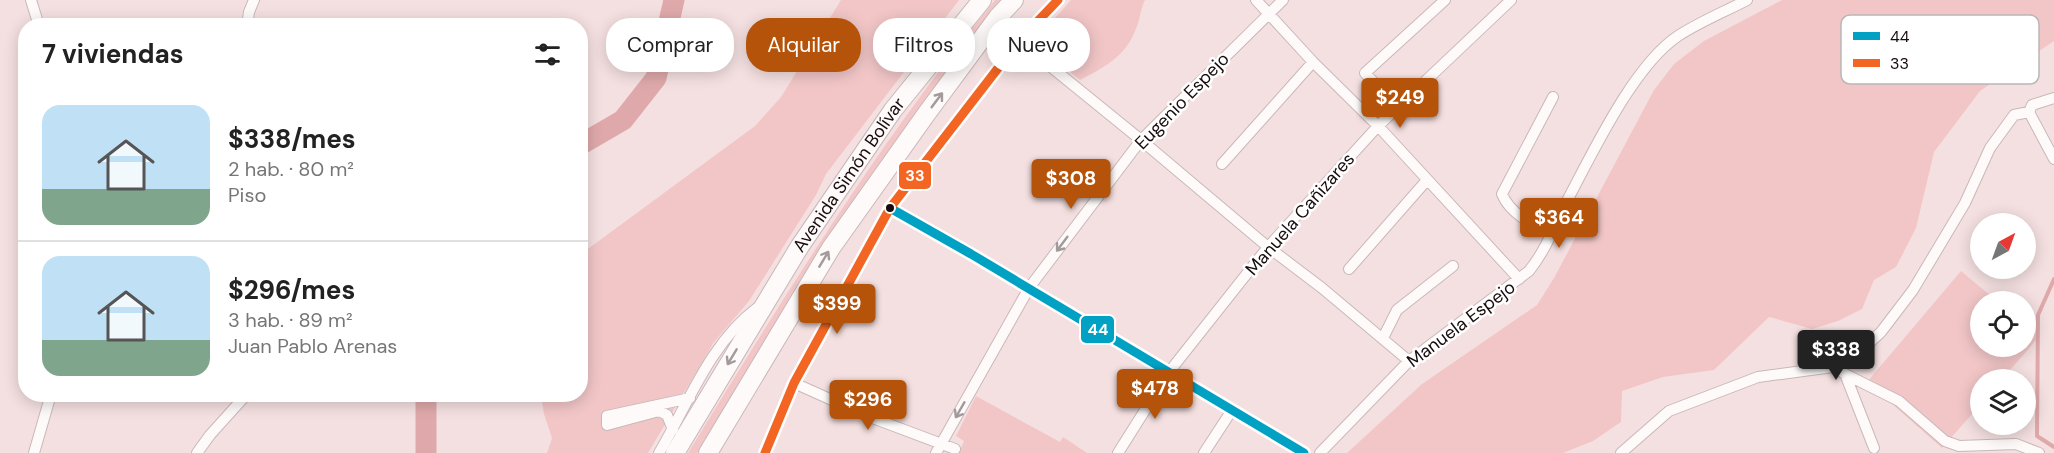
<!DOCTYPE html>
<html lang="es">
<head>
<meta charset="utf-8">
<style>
	:root { --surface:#fff; --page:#f6f6f6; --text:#222; --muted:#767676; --line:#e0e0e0; --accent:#b45309 }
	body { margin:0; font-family:"DM Sans",sans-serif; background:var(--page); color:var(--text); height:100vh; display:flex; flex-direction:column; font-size:22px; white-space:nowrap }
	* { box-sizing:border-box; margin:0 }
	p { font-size:20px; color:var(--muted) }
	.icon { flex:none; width:33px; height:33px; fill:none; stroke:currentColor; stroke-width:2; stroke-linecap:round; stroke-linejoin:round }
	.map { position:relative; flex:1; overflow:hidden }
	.panel { position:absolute; left:18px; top:18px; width:570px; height:384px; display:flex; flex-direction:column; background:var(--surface); border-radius:24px; box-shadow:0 3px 15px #0003 }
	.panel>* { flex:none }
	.banner { position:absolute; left:606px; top:18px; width:570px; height:54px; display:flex; gap:12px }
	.needle { width:39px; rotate:41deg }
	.controls { position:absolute; left:1970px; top:213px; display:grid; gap:12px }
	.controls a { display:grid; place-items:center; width:66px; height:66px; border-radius:50%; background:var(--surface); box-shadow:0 3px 15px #0003; font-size:30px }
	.price { position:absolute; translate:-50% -51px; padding:0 14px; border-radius:6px; background:var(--accent); color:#fff; font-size:20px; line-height:39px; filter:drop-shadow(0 2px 3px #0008) }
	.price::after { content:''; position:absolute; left:50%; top:36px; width:18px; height:14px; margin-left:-9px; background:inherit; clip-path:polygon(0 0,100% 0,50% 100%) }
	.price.active { background:#222; color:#fff }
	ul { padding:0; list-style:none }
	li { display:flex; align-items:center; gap:18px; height:150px; padding:0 24px }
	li+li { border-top:2px solid var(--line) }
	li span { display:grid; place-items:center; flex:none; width:168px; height:120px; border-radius:18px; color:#555 }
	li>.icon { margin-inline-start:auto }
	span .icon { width:72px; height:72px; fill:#fffc; stroke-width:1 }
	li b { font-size:26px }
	h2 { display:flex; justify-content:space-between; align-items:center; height:72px; padding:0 24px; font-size:26px }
	.chip { padding:0 21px; border-radius:24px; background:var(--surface); box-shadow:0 3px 15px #0003; font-size:21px; line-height:54px }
	.chip.active { background:var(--accent); color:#fff }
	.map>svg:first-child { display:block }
</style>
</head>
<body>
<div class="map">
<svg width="2054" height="453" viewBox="0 0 2054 453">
	<rect width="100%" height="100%" fill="#f5e0e1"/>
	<path fill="#f2c6c7" d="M841,0H959L826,174L816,195L749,301L714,342L648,453H547L552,438L544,414L541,395L580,394L581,254L755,126L781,97Z
		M995,0H1003L915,114L849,207L697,453H688C784,297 879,141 995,0Z
		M1071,0H1145C1140,10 1140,21 1135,31C1125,57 1103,68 1080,80L1034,42Z
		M1782,0H2054V41L1980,91L1934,152L1916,228L1896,267L1874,280L1862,309L1838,321L1812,329L1769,317L1714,370L1663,377L1622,391L1621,422L1593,441L1563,453H1347L1422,384L1537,305L1554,278L1654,90L1674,64L1704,41Z
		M1961,271L1997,301L1980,302V346H2025V325L2039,337L2002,379L1980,380V405L1942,448L1867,382Z
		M976,396L1060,442L1063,437L1087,453H959L964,441L956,436Z"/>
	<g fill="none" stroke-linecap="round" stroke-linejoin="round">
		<path stroke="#dfa9ab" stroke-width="4" d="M2054,279L2038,315L2037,436L2054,447"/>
		<path stroke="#dfa9ab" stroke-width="21" d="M580,145L623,120L656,78L674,0
			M426,394V453"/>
		<g stroke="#c8b8b8" stroke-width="12">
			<path id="minor" d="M31,0L39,26
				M1256,0L1313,62L1378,126L1519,279
				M247,26L249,12L254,0
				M1019,41L1141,140L1268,247L1322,288L1409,361
				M1398,108L1365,73L1445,0
				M2029,112L2054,159
				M1222,164L1313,62
				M890,208L971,254L1304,453
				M1551,232C1532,224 1510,214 1502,194L1553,97
				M1349,269L1427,180
				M1383,338L1397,310L1453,266
				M1833,367L1845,374L1899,401L1945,441L1959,446L2016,444L2039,453
				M1845,374L1874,448
				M794,383L870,417L955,449
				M673,430L667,415L659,411L607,425V416L690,398
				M34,453L51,394
				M197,453L210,435L247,394
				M659,453C688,404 710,343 757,308
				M765,453L794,383L890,208L1019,41L1058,0
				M936,453L1029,288L1141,140L1283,0
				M1118,453L1169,372L1268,247L1378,126L1511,0
				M1204,453L1232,410
				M1320,453L1409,361L1529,271C1546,250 1556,223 1568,199C1593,152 1634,65 1678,36C1699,22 1724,12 1747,0
				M1621,453L1669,411L1758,377L1833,367L1867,345L1881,332L1913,290L1965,203L1990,148L2014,115L2029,112L2032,105L2054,98"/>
		</g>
		<g stroke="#c8b8b8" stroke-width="20">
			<g id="trunk">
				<path id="s1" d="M675,453L800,246L893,110L982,0"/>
				<path d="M708,453L831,248L927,113L998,17L1014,0"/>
			</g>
		</g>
		<use href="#minor" stroke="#fefafa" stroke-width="10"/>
		<use href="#trunk" stroke="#fefafa" stroke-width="18"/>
		<g stroke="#fff" stroke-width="14">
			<path id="bus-1" d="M890,208L971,254L1304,453"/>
		</g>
		<g stroke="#fff" stroke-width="14">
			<path id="bus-2" d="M765,453L794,383L890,208L1019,41L1058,0"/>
		</g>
		<use href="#bus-1" stroke="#01a1c4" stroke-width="9"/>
		<use href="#bus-2" stroke="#f26522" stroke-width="9"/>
	</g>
	<defs><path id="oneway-shaft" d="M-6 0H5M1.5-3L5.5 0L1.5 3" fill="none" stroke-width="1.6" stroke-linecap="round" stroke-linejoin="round" transform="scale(1.5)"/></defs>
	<g stroke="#a29a9b">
		<use href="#oneway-shaft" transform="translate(937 100) rotate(-53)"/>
		<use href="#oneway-shaft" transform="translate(1062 244) rotate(127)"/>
		<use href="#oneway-shaft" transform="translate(824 259) rotate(-59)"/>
		<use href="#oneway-shaft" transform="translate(732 357) rotate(121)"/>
		<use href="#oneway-shaft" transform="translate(960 410) rotate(120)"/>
	</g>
	<circle fill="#170b0c" stroke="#fff" stroke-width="2" cx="890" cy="208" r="5"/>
	<g text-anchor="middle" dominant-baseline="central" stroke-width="5" stroke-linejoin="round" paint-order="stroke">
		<g font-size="18" fill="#170b0c" stroke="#fff">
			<text transform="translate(1182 101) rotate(-46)">Eugenio Espejo</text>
			<text stroke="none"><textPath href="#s1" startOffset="328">Avenida Simón Bolívar</textPath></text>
			<text transform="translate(1300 214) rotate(-49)">Manuela Cañizares</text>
			<text transform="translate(1461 324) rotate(-37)">Manuela Espejo</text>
		</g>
	</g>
	<rect x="1841" y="15" width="198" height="69" rx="9" fill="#fff" stroke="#b9b6b6" stroke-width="1.5"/>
	<rect x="1853" y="32" width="27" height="8" fill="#01a1c4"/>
	<rect x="1853" y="59" width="27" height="8" fill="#f26522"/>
	<g font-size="16" fill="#170b0c">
		<text x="1890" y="42">44</text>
		<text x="1890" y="69">33</text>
	</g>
	<g stroke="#fff" stroke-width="2">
		<rect x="898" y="161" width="34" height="29" rx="6" fill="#f26522"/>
		<rect x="1080" y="315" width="35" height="29" rx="6" fill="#01a1c4"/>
	</g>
	<g font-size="16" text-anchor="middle" font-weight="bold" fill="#fff">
		<text x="915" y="181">33</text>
		<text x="1098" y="335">44</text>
	</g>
</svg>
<div class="controls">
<a><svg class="needle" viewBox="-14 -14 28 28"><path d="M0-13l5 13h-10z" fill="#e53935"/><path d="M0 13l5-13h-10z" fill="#767676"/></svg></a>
<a><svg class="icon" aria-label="locate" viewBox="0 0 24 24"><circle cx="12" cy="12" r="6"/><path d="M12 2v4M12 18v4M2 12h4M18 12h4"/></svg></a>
<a><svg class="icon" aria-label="layers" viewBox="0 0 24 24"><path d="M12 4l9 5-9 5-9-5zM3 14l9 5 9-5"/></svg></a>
</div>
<b class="price" style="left:1400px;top:129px">$249</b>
<b class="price" style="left:1071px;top:210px">$308</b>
<b class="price" style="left:1559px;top:249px">$364</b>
<b class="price" style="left:837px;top:335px">$399</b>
<b class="price active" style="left:1836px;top:381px">$338</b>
<b class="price" style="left:1155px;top:420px">$478</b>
<b class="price" style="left:868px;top:431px">$296</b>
<div class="banner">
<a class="chip">Comprar</a>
<a class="chip active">Alquilar</a>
<a class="chip">Filtros</a>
<a class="chip">Nuevo</a>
</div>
<section class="panel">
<h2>7 viviendas<svg class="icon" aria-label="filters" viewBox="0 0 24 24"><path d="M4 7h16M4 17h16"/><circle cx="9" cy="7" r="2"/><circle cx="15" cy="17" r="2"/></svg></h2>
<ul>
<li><span style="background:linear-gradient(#bfe0f5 70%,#7fa58c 0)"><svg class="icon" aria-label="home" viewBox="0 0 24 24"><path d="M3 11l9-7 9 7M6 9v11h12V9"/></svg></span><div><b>$338/mes</b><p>2 hab. · 80 m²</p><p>Piso</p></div></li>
<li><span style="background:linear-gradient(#bfe0f5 70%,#7fa58c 0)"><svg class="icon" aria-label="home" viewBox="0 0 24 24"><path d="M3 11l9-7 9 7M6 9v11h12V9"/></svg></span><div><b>$296/mes</b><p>3 hab. · 89 m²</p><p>Juan Pablo Arenas</p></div></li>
</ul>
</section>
</div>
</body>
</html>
